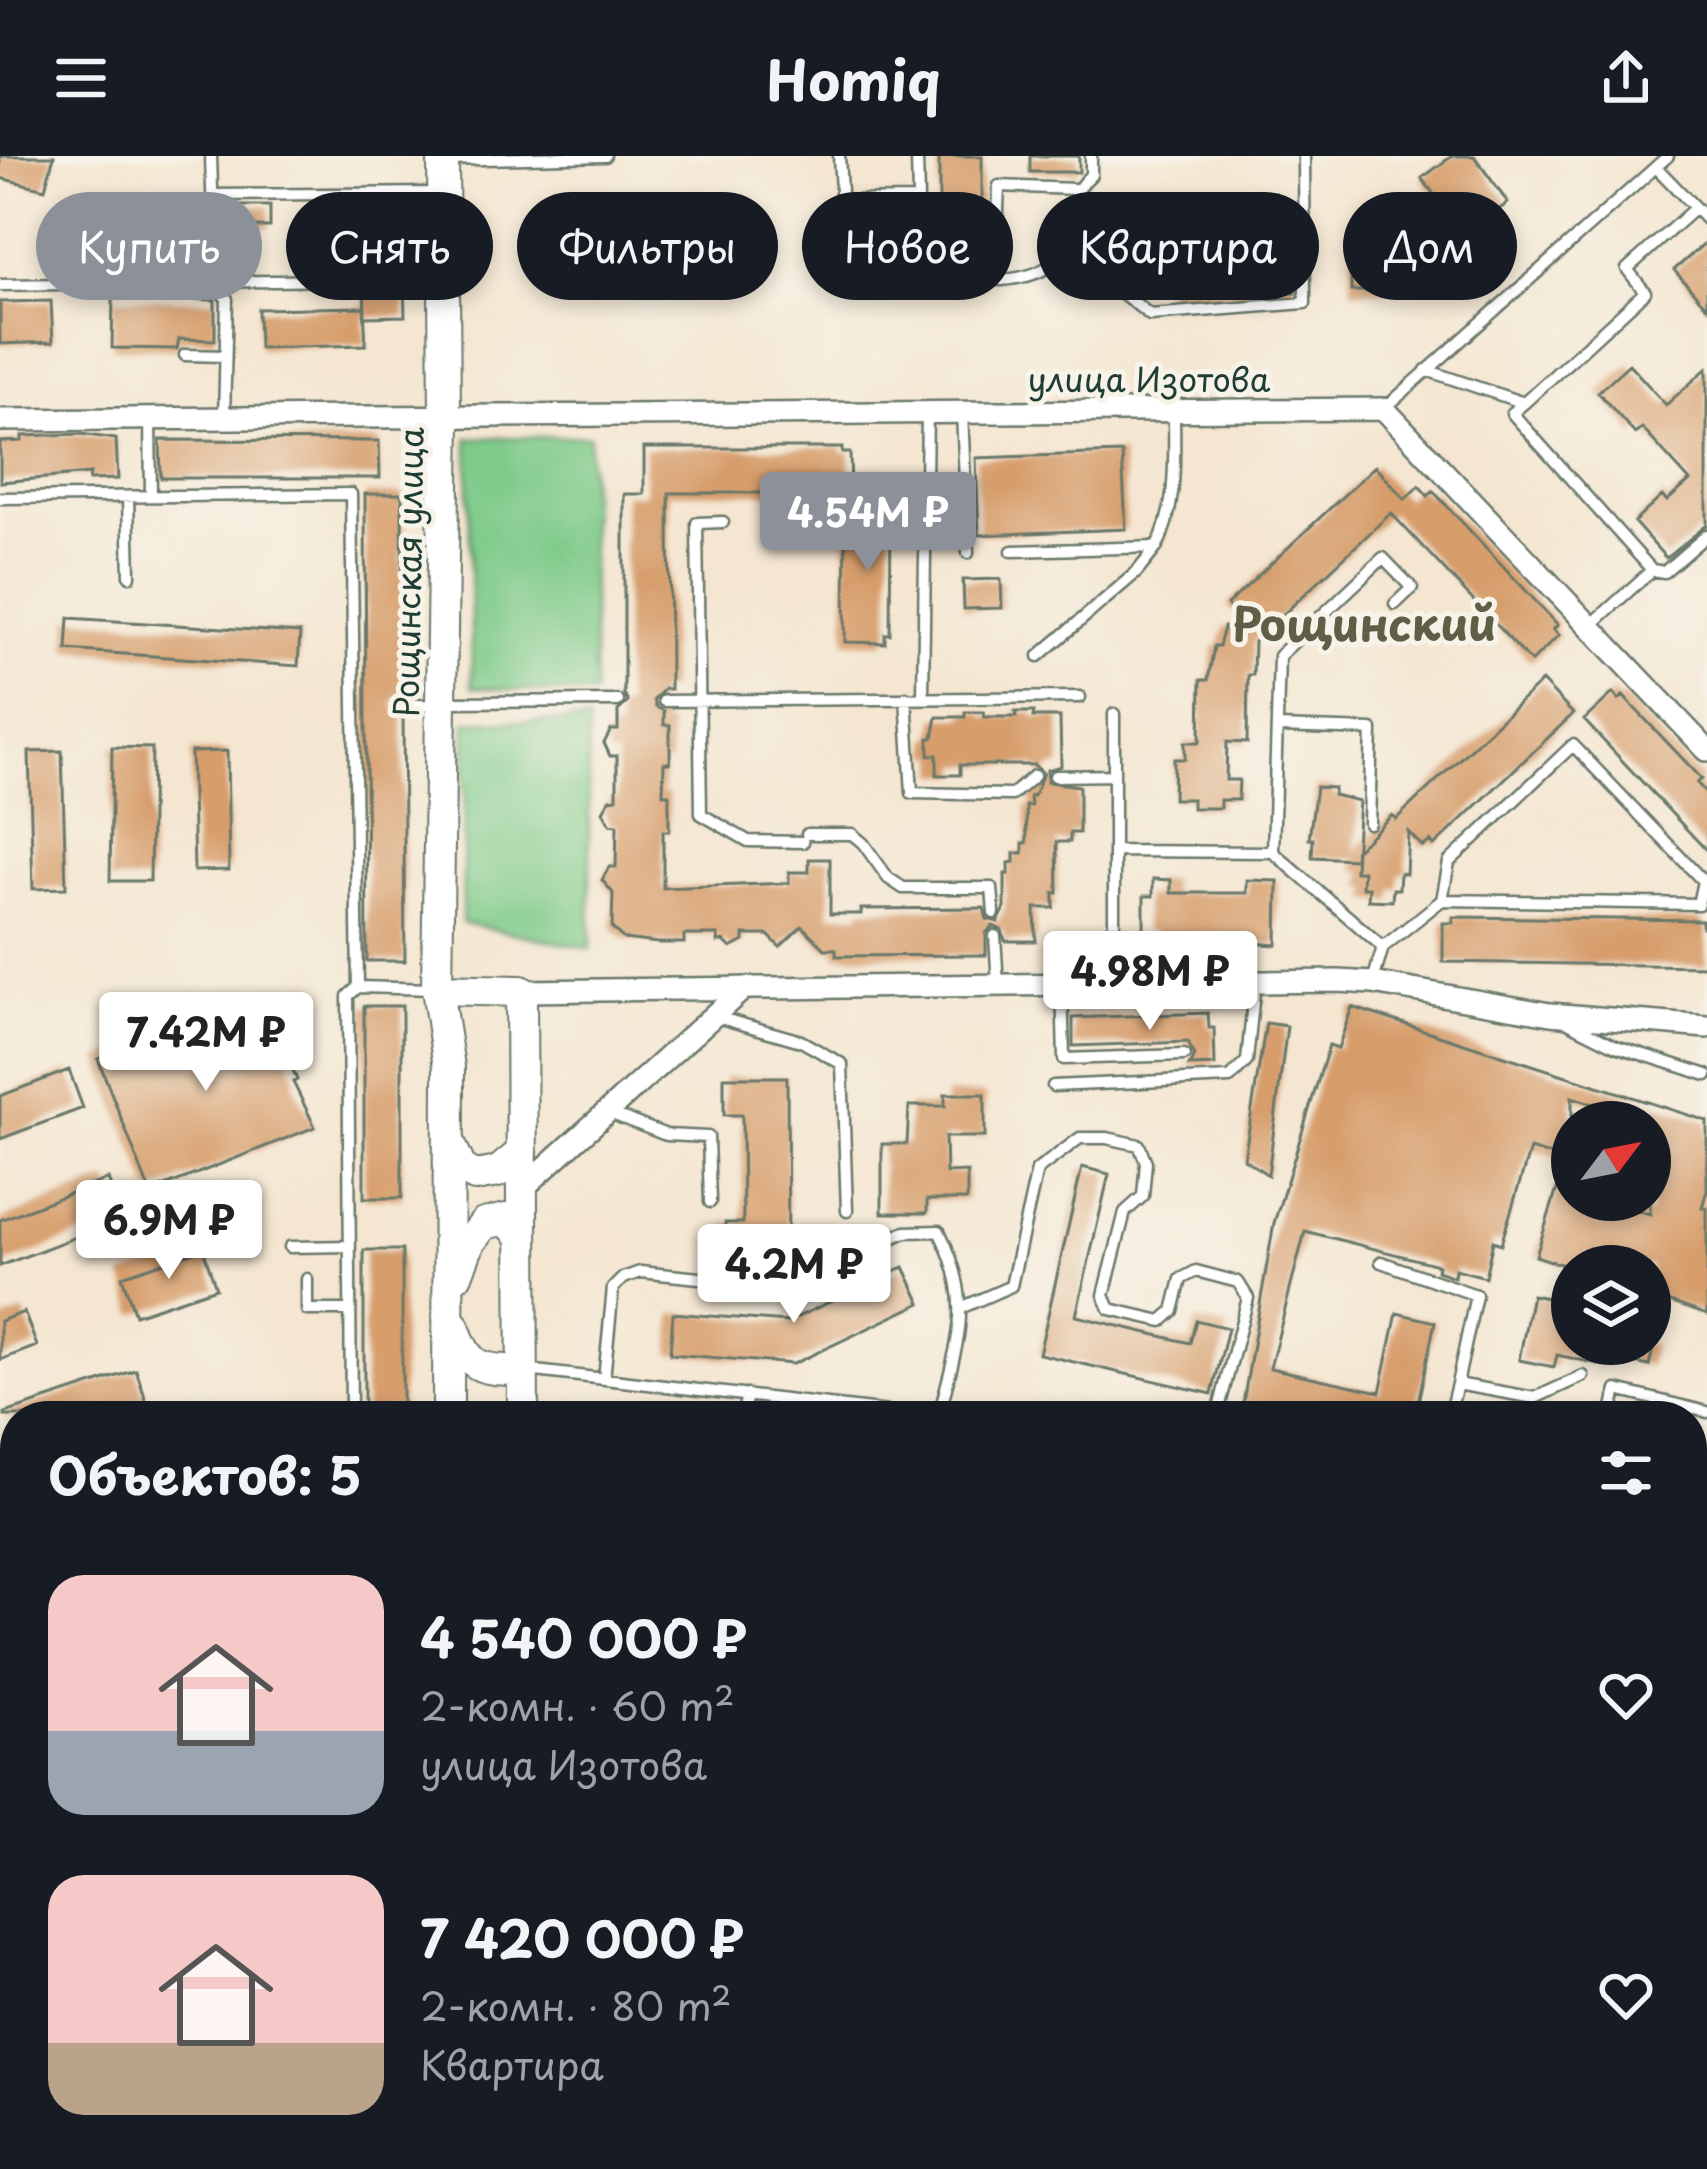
<!DOCTYPE html>
<html lang="ru">
<head>
<meta charset="utf-8">
<style>
	:root { --surface:#171b24; --page:#242831; --text:#f1f3f6; --muted:#9ea1a6; --accent:#8c9099 }
	body { margin:0; font-family:"Playpen Sans",sans-serif; background:var(--page); color:var(--text); height:100vh; display:flex; flex-direction:column; font-size:45px; white-space:nowrap }
	* { box-sizing:border-box; margin:0 }
	p { font-size:39px; color:var(--muted) }
	.icon { flex:none; width:66px; height:66px; fill:none; stroke:currentColor; stroke-width:2; stroke-linecap:round; stroke-linejoin:round }
	.map { position:relative; flex:1; overflow:hidden }
	.details { position:absolute; left:0px; top:1245px; width:1707px; height:768px; display:flex; flex-direction:column; background:var(--surface); border-radius:48px 48px 0 0; box-shadow:0 6px 18px #0003 }
	.details>* { flex:none }
	.top-card { position:absolute; left:36px; top:36px; width:1635px; height:108px; display:flex; gap:24px }
	.needle { width:78px; rotate:58deg }
	.fabs { position:absolute; left:1551px; top:945px; display:grid; gap:24px }
	.fabs a { display:grid; place-items:center; width:120px; height:120px; border-radius:50%; background:var(--surface); box-shadow:0 6px 18px #0003; font-size:60px }
	.price { position:absolute; translate:-50% -102px; padding:0 27px; border-radius:12px; background:#fff; color:#222; font-size:39px; line-height:78px; filter:drop-shadow(0 3px 6px #0008) }
	.price::after { content:''; position:absolute; left:50%; top:72px; width:36px; height:27px; margin-left:-18px; background:inherit; clip-path:polygon(0 0,100% 0,50% 100%) }
	.price.on { background:var(--accent); color:#fff }
	ul { padding:0; list-style:none }
	li { display:flex; align-items:center; gap:36px; height:300px; padding:0 48px }
	li span { display:grid; place-items:center; flex:none; width:336px; height:240px; border-radius:36px; color:#555 }
	li>.icon { margin-inline-start:auto }
	span .icon { width:144px; height:144px; fill:#fffc; stroke-width:1 }
	li b { font-size:51px }
	h2 { display:flex; justify-content:space-between; align-items:center; height:144px; padding:0 48px; font-size:51px }
	.pill { padding:0 42px; border-radius:54px; background:var(--surface); box-shadow:0 6px 18px #0003; font-size:42px; line-height:108px }
	.pill.on { background:var(--accent); color:#fff }
	header { display:flex; justify-content:space-between; align-items:center; height:156px; padding:0 48px; background:var(--surface); font-size:54px; font-weight:700 }
	.map>svg:first-child { display:block }
</style>
</head>
<body>
<header><svg class="icon" aria-label="menu" viewBox="0 0 24 24"><path d="M4 6h16M4 12h16M4 18h16"/></svg>Homiq<svg class="icon" aria-label="share" viewBox="0 0 24 24"><path d="M12 15V3M7 8l5-5 5 5M5 13v7h14v-7"/></svg></header>
<div class="map">
<svg width="1707" height="2013" viewBox="0 0 1707 2013">
	<rect width="100%" height="100%" fill="#f7f3e8"/>
	<filter id="ink" filterUnits="userSpaceOnUse"><feTurbulence type="fractalNoise" baseFrequency=".00833" numOctaves="2"/><feDisplacementMap in="SourceGraphic" scale="24" xChannelSelector="R" yChannelSelector="G"/><feConvolveMatrix kernelMatrix="1 2 1 2 8 2 1 2 1" color-interpolation-filters="sRGB"/></filter>
	<filter id="wash" filterUnits="userSpaceOnUse"><feTurbulence type="fractalNoise" baseFrequency=".004" numOctaves="4" result="noise"/><feDisplacementMap in="SourceGraphic" scale="48" xChannelSelector="R" yChannelSelector="G"/><feGaussianBlur stdDeviation="2.7" result="paint"/><feColorMatrix in="noise" values="0 0 0 0 0 0 0 0 0 0 0 0 0 0 0 0 0 1.4 0 .05"/><feComposite in="paint" operator="in"/></filter>
	<g filter="url(#wash)">
		<rect width="100%" height="100%" fill="#f4e6d1"/>
		<path fill="#7fcb8a" stroke="#4f845f" stroke-width="3" d="M589,280L594,539L472,531L468,282Z
			M588,565L591,793L462,767L466,566Z"/>
		<g id="blocks">
			<path fill="#d79e6c" fill-rule="evenodd" d="M0,0H54L45,33L0,22Z
				M939,0H982V101H855L854,60H939Z
				M1030,0H1079V16H1030Z
				M1452,0H1474L1508,47L1463,79L1422,22Z
				M121,43H176V69H121Z
				M225,50H270V71H225Z
				M402,54L405,160L365,161L362,55Z
				M1707,85V151L1674,114Z
				M1295,97V137L1166,139V100Z
				M1351,98H1388V135H1351Z
				M113,142L215,144V184L179,183L177,193L112,192Z
				M51,145L53,186L0,188V146Z
				M364,151L366,189L259,192L258,153Z
				M1629,208L1666,249L1707,212V369L1666,402L1634,366L1662,340L1667,345L1690,325L1642,272L1635,278L1598,236Z
				M81,278L116,283L118,323L89,324L90,318L0,326V286L22,285V280Z
				M160,284L379,285L380,322H161Z
				M644,292H842V297H850L851,337H669L670,533H664L654,544L656,551L664,555V569H670V607H664L663,638H669V675H663V732L789,727V716H809V703H830V758H861V753L984,752L987,763L998,766L1005,752V718H1009V707L1014,706V697H1023V687H1027L1026,650H1031L1030,640H1034L1043,617L1034,609H960V619H937V599H929V582H933L937,561H965V556H984V561H1016L1015,556H1034L1033,561H1060L1061,610L1047,614V626L1079,630V677H1070V686H1057L1058,737H1054V752H1035L1036,785H1005L1002,774L993,770L986,777V799L836,800V793H825L802,770L780,791L768,779H744V785L731,792L724,785L718,786V779H684V787H658L624,783L612,772L613,737L602,724L609,711H616L617,669L610,668L603,655L610,643L617,642V600H610L604,587L611,574H618V555L628,546L624,538V338H644Z
				M1122,297L1126,373L979,379L976,302Z
				M1375,310L1405,343L1419,330L1428,340L1433,335L1558,469L1553,473L1559,479L1531,506L1391,357L1254,486L1253,519H1248L1247,587L1227,586L1226,624H1239L1238,644H1220V652H1192V643H1173L1174,603H1185V586H1200L1201,524H1208L1214,490H1219L1224,471H1248L1227,449Z
				M365,338H402L403,538L396,542L393,549L403,558L405,805H367Z
				M846,349H886V359H891L890,478H885V487L845,486Z
				M1001,423L1002,452L964,453L963,424Z
				M69,462L300,477L298,510L67,494Z
				M1542,525L1573,558L1434,690L1430,685L1423,691L1408,676L1406,718L1400,717L1399,733H1393L1392,745L1368,744L1369,731H1362L1363,715H1355L1356,694L1392,659L1396,663Z
				M1613,537L1619,544L1623,540L1702,623L1697,627L1707,638V695L1584,564Z
				M112,591L152,592L150,725H110Z
				M62,595L66,732L33,733L29,596Z
				M227,595L229,714L194,715L191,596Z
				M1316,631L1334,632L1333,639L1359,645L1355,703L1312,701L1313,683H1309Z
				M1153,723L1171,724V737H1247V724L1278,725L1277,789L1229,785V779L1191,778V784L1153,787V775H1144V740H1153Z
				M1453,761L1702,764V771H1707V810L1443,806V767H1453Z
				M263,840L297,924L293,926L315,971L150,1036L98,903Z
				M364,850H402V1042H364Z
				M1352,851L1707,965V1035L1702,1051L1707,1052V1159L1650,1139V1110H1566L1536,1100L1566,1004L1530,993L1501,1088L1493,1085L1485,1121L1455,1113L1454,1121L1437,1115L1438,1109L1305,1075L1270,1212L1380,1236L1397,1157L1435,1166L1415,1260H1263L1243,1247L1274,1067L1329,889L1338,892ZM1572,941L1650,966V1058L1606,1044H1572Z
				M1208,857L1209,872H1214L1215,909L1189,910L1194,900L1188,886L1073,890V862Z
				M1266,867L1287,870L1268,1019L1244,1003Z
				M69,914L83,952L0,983V940Z
				M724,921H787L788,1104L725,1105V1067H743L742,959H724Z
				M945,938H985V981H945L946,1017L967,1016V1044H927V1057H882V988H907L909,950H945Z
				M1082,1011L1109,1018L1076,1160L1190,1187L1196,1164L1228,1172L1212,1238L1039,1198Z
				M108,1023L123,1063L0,1110V1064Z
				M203,1093L216,1132L135,1159L122,1120Z
				M364,1094H402V1260H364Z
				M904,1111L921,1147L793,1208L670,1198L673,1157L787,1166Z
				M1532,1139L1572,1147V1188H1654L1649,1210L1605,1201L1603,1209L1557,1199L1554,1211L1519,1204Z
				M24,1156L37,1190L0,1204V1165Z
				M136,1214L148,1250L118,1260H5V1257Z"/>
		</g>
	</g>
	<g filter="url(#ink)">
		<use href="#blocks" fill-opacity="0" stroke="#6a786b" stroke-width="3"/>
		<g fill="none" stroke-linecap="round" stroke-linejoin="round">
			<g stroke="#6a786b" stroke-width="15">
				<path id="lane" d="M211,0L215,128L227,143L224,262
					M839,0L842,53L838,122L1002,124C1096,116 1044,60 1091,19V0
					M446,4L605,0
					M1656,11L1707,64
					M212,39L440,37
					M842,45L918,44L917,0
					M1064,91L1150,159L1305,147L1304,0
					M1064,91L1139,72L1305,77
					M995,124L999,30L1075,33
					M0,129L336,124
					M185,199L225,200
					M1426,214L1524,247L1645,136L1627,113L1695,52
					M1524,247L1512,257L1652,414
					M1384,253L1668,0
					M962,256L968,397
					M150,263L151,340
					M128,341L130,420
					M0,342L351,338L358,831
					M723,366L697,367L701,658L748,685L803,686
					M1012,395L1157,391C1178,347 1174,302 1174,254
					M1590,470L1652,414L1664,416L1707,379
					M1039,500L1137,416L1157,391
					M906,541L912,637L1012,639L1034,620
					M923,541L927,256
					M664,545L1080,541
					M447,546L618,545
					M403,548L437,550
					M1277,571L1372,574L1369,667
					M1055,620L1114,619
					M807,678H852L863,687L888,722L903,732H992L994,757
					M1114,695L1273,696L1279,500L1383,402L1412,432L1395,448
					M1273,696L1383,791
					M995,780L998,829
					M1373,825L1383,791L1442,744L1698,748L1703,725L1573,589L1449,706L1442,744
					M1062,828L1064,903L1184,899
					M1114,829V558
					M717,861L801,885L842,908L847,1055
					M1564,864L1616,890L1707,919
					M1053,930L1230,922L1247,905L1255,826
					M607,956L666,979L708,981L710,1046
					M290,1091L350,1090
					M1381,1106L1476,1139L1457,1228
					M307,1123V1154H350
					M963,1151L1011,1130L1037,1014L1080,982H1107L1139,989L1146,1006L1143,1040L1125,1056L1104,1139L1110,1153L1162,1165L1173,1155L1181,1123L1196,1115L1238,1126L1248,1142L1217,1260
					M527,1214L923,1260
					M604,1223L613,1132L623,1122L640,1116L788,1131L905,1076L939,1075C976,1148 957,1184 939,1260
					M351,1260L348,840L358,831L434,833
					M742,1260L747,1239
					M1449,1260L1457,1228L1535,1242L1583,1220
					M1611,1260L1617,1234L1707,1256
					M1692,1331L1707,1334
					M1692,1503L1707,1508
					M653,1998L723,2013
					M1337,1998L1396,2013
					M143,2013L146,1998
					M291,2013L294,1998
					M644,2013L647,1998
					M818,2013L822,1998
					M1002,2013L1006,1998
					M1088,2013L1091,1998
					M1237,2013L1276,1998
					M1506,2013L1509,1998"/>
			</g>
			<g stroke="#6a786b" stroke-width="26">
				<path id="street" d="M0,264L1384,253L1707,594
					M521,835L1338,825L1373,827L1550,858L1707,871
					M522,1033L744,832"/>
			</g>
			<g stroke="#6a786b" stroke-width="34">
				<path id="secondary" d="M443,0L445,260L437,833L449,911L448,1260
					M437,833L521,835L523,1260
					M449,985L461,1012L475,1020L498,1016L522,996
					M457,1119L470,1086L484,1068L506,1063L521,1080
					M454,1170C468,1214 481,1214 523,1214
					M415,2013L417,1998
					M445,2013L448,1998"/>
			</g>
			<use href="#lane" stroke="#fff" stroke-width="10"/>
			<use href="#street" stroke="#fff" stroke-width="21"/>
			<use href="#secondary" stroke="#fff" stroke-width="30"/>
		</g>
	</g>
	<g text-anchor="middle" dominant-baseline="central" stroke-width="10" stroke-linejoin="round" paint-order="stroke">
		<g font-size="33" fill="#1f3d34" stroke="#f7f3e8">
			<text x="1149" y="222">улица Изотова</text>
			<text transform="translate(407 416) rotate(-89)">Рощинская улица</text>
		</g>
		<g font-size="45" font-weight="bold" fill="#5f5f48" stroke="#f7f3e8">
			<text x="1364" y="466">Рощинский</text>
		</g>
	</g>
</svg>
<div class="fabs">
<a><svg class="needle" viewBox="-14 -14 28 28"><path d="M0-13l5 13h-10z" fill="#e53935"/><path d="M0 13l5-13h-10z" fill="#9ea1a6"/></svg></a>
<a><svg class="icon" aria-label="layers" viewBox="0 0 24 24"><path d="M12 4l9 5-9 5-9-5zM3 14l9 5 9-5"/></svg></a>
</div>
<b class="price on" style="left:868px;top:418px">4.54M ₽</b>
<b class="price" style="left:1150px;top:877px">4.98M ₽</b>
<b class="price" style="left:206px;top:938px">7.42M ₽</b>
<b class="price" style="left:169px;top:1126px">6.9M ₽</b>
<b class="price" style="left:794px;top:1170px">4.2M ₽</b>
<div class="top-card">
<a class="pill on">Купить</a>
<a class="pill">Снять</a>
<a class="pill">Фильтры</a>
<a class="pill">Новое</a>
<a class="pill">Квартира</a>
<a class="pill">Дом</a>
</div>
<section class="details">
<h2>Объектов: 5<svg class="icon" aria-label="filters" viewBox="0 0 24 24"><path d="M4 7h16M4 17h16"/><circle cx="9" cy="7" r="2"/><circle cx="15" cy="17" r="2"/></svg></h2>
<ul>
<li><span style="background:linear-gradient(#f6c9c9 65%,#9aa5b1 0)"><svg class="icon" aria-label="home" viewBox="0 0 24 24"><path d="M3 11l9-7 9 7M6 9v11h12V9"/></svg></span><div><b>4 540 000 ₽</b><p>2-комн. · 60 m²</p><p>улица Изотова</p></div><svg class="icon" aria-label="heart" viewBox="0 0 24 24"><path d="M12 20l-8-8c-3-5 5-10 8-4 3-6 11-1 8 4z"/></svg></li>
<li><span style="background:linear-gradient(#f6c9c9 70%,#b9a48a 0)"><svg class="icon" aria-label="home" viewBox="0 0 24 24"><path d="M3 11l9-7 9 7M6 9v11h12V9"/></svg></span><div><b>7 420 000 ₽</b><p>2-комн. · 80 m²</p><p>Квартира</p></div><svg class="icon" aria-label="heart" viewBox="0 0 24 24"><path d="M12 20l-8-8c-3-5 5-10 8-4 3-6 11-1 8 4z"/></svg></li>
</ul>
</section>
</div>
</body>
</html>
